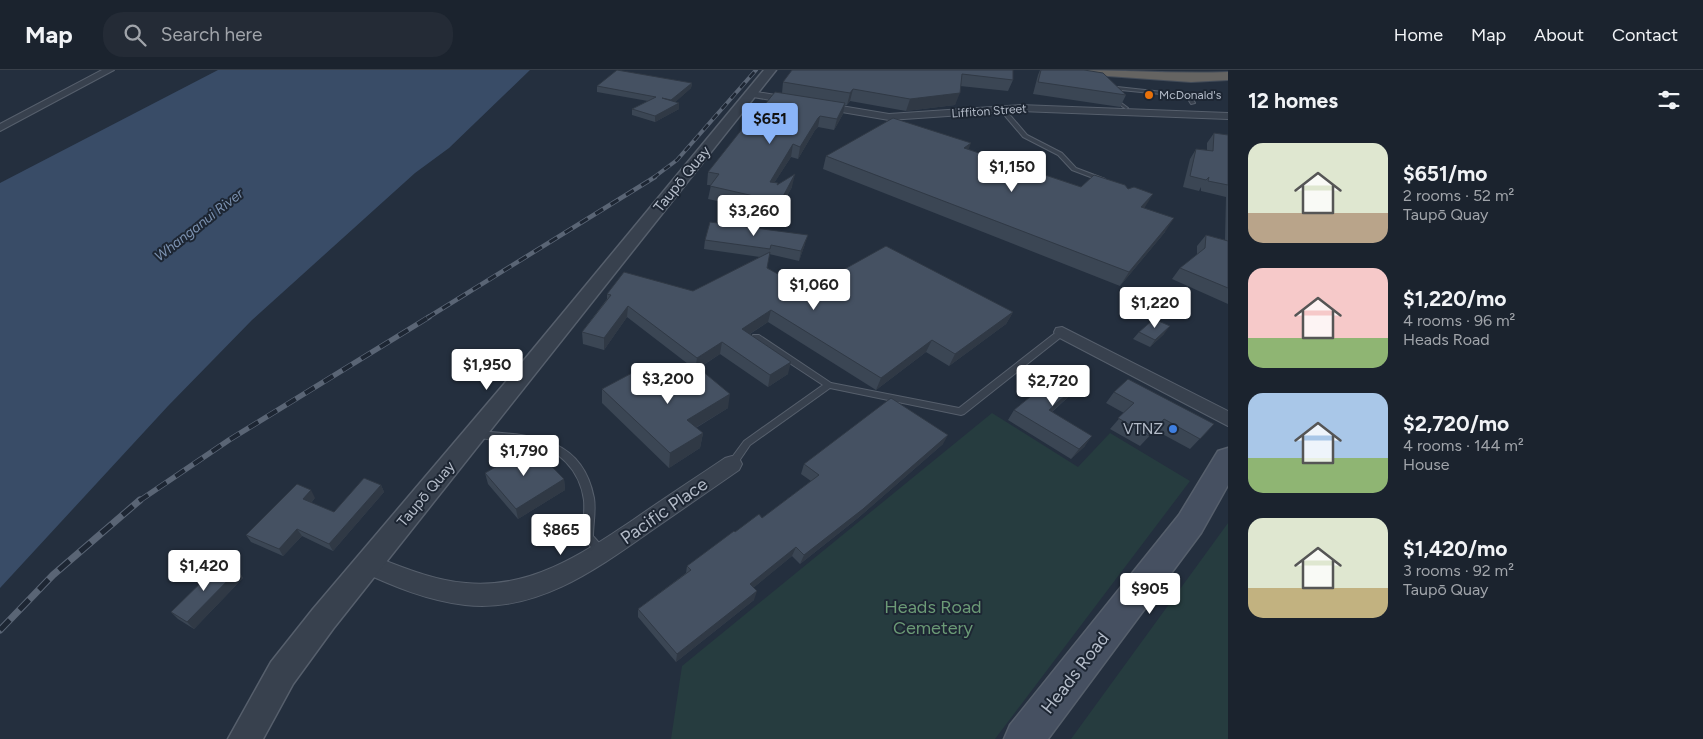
<!DOCTYPE html>
<html lang="en">
<head>
<meta charset="utf-8">
<style>
	:root { --surface:#1b232e; --page:#242b36; --text:#f1f3f6; --muted:#a0a4aa; --line:#39404a; --accent:#8ab4f8 }
	body { margin:0; font-family:Figtree,sans-serif; background:var(--page); color:var(--text); height:100vh; display:flex; flex-direction:column; font-size:19px; white-space:nowrap }
	* { box-sizing:border-box; margin:0 }
	p { font-size:16px; color:var(--muted) }
	.icon { flex:none; width:28px; height:28px; fill:none; stroke:currentColor; stroke-width:2; stroke-linecap:round; stroke-linejoin:round }
	.map { position:relative; flex:1; overflow:hidden }
	.side { display:flex; flex-direction:column; background:var(--surface); width:475px }
	.side>* { flex:none }
	.price { position:absolute; translate:-50% -42px; padding:0 11px; border-radius:5px; background:#fff; color:#222; font-size:16px; line-height:32px; filter:drop-shadow(0 1px 2px #0008) }
	.price::after { content:''; position:absolute; left:50%; top:30px; width:15px; height:11px; margin-left:-8px; background:inherit; clip-path:polygon(0 0,100% 0,50% 100%) }
	.price.current { background:var(--accent); color:#111 }
	ul { padding:0; list-style:none }
	li { display:flex; align-items:center; gap:15px; height:125px; padding:0 20px }
	li span { display:grid; place-items:center; flex:none; width:140px; height:100px; border-radius:15px; color:#555 }
	li>.icon { margin-inline-start:auto }
	span .icon { width:60px; height:60px; fill:#fffc; stroke-width:1 }
	li b { font-size:21px }
	h2 { display:flex; justify-content:space-between; align-items:center; height:60px; padding:0 20px; font-size:21px }
	header { display:flex; align-items:center; gap:30px; box-sizing:border-box; height:70px; padding:0 25px; background:var(--surface); border-bottom:1px solid var(--line) }
	header strong { font-size:24px }
	nav { display:flex; gap:28px; margin-inline-start:auto; font-size:18px }
	.search { width:350px; height:45px; background:var(--page); display:flex; align-items:center; gap:12px; box-sizing:border-box; padding:0 18px; border-radius:20px; color:var(--muted); font-size:19px }
	main { display:flex; flex:1; min-height:0 }
	.map>svg:first-child { display:block }
</style>
</head>
<body>
<header>
<strong>Map</strong>
<div class="search"><svg class="icon" aria-label="search" viewBox="0 0 24 24"><circle cx="10" cy="10" r="6"/><path d="M15 15l6 6"/></svg>Search here</div>
<nav><a>Home</a><a>Map</a><a>About</a><a>Contact</a></nav>
</header>
<main>
<div class="map">
<svg width="1228" height="669" viewBox="0 0 1228 669">
	<rect width="100%" height="100%" fill="#242f3e"/>
	<path fill="#263c3f" d="M992,343L1078,397L1110,363L1190,411L995,669H671L682,596Z
		M1228,453V669H1071Z"/>
	<path fill="#394c67" d="M218,0H530L449,78L415,103L252,250L168,336L0,518V113Z"/>
	<g fill="none" stroke-linecap="round" stroke-linejoin="round">
		<g stroke="#565f6c" stroke-width="2">
			<path id="service" d="M1117,17L1182,24L1192,27L1195,33L1191,34L1188,29L1181,26L1121,20L1120,32L1128,38L1126,39L1116,32Z
				M1000,38H1004L1027,65L1062,83L1076,98L1105,109V111H1101L1072,100L1058,85L1023,67L1000,40Z
				M1062,259L1065,260L1066,262L1065,264L964,344L961,345L830,318L750,375L735,397H729L727,394L744,371L823,315L753,269L752,267L753,265H759L831,313L959,338L1059,260Z
				M476,361C527,365 582,364 594,428C596,441 593,454 593,466L608,483L607,486L603,488L599,486L583,468C583,455 585,442 584,430C580,400 558,378 530,373C511,369 491,372 473,366L471,364L473,362Z"/>
		</g>
		<g stroke="#565f6c" stroke-width="2">
			<path id="minor" d="M102,0H114L0,61V54Z
				M751,21L889,44L1020,35L1228,43V49L1020,41L889,50L747,26V22Z
				M1062,257L1228,341V356L1056,266L1054,262L1056,258Z
				M732,386L739,388L742,394L739,400C709,421 678,442 648,463C594,501 535,543 465,535C428,531 393,516 360,501L356,494L360,487L368,484C400,496 431,510 466,513C531,519 582,484 633,450C663,429 694,409 725,388Z"/>
		</g>
		<g stroke="#565f6c" stroke-width="3">
			<path id="tertiary" d="M764,0H776L333,559L293,614L263,669H228L271,592L313,539L510,307Z"/>
		</g>
		<g stroke="#565f6c" stroke-width="3">
			<path id="secondary" d="M1228,378V415L1201,463L1048,669H1004L1010,655L1179,445L1218,381Z"/>
		</g>
		<g stroke="#434c59" stroke-width="2">
			<path id="trunk" d="M1073,0C1125,0 1176,4 1228,2V10L1191,12L1080,4Z"/>
		</g>
		<use href="#service" fill="#38414e" fill-rule="evenodd"/>
		<use href="#minor" fill="#38414e" fill-rule="evenodd"/>
		<use href="#tertiary" fill="#38414e" fill-rule="evenodd"/>
		<use href="#secondary" fill="#465061" fill-rule="evenodd"/>
		<use href="#trunk" fill="#656462" fill-rule="evenodd"/>
		<g stroke="#5a6575" stroke-width="4">
			<path id="rail-far3" d="M653,108L677,90L756,0"/>
		</g>
		<g stroke="#5a6575" stroke-width="4.5">
			<path id="rail-far2" d="M427,248L655,107"/>
		</g>
		<g stroke="#5a6575" stroke-width="5.5">
			<path id="rail-far1" d="M139,431L229,370L429,247"/>
		</g>
		<g stroke="#5a6575" stroke-width="7">
			<path id="rail" d="M0,560L53,505L140,430"/>
		</g>
		<use href="#rail-far3" stroke="#1d2633" stroke-width="2.5" stroke-dasharray="7" stroke-linecap="butt"/>
		<use href="#rail-far2" stroke="#1d2633" stroke-width="3" stroke-dasharray="9" stroke-linecap="butt"/>
		<use href="#rail-far1" stroke="#1d2633" stroke-width="4" stroke-dasharray="11" stroke-linecap="butt"/>
		<use href="#rail" stroke="#1d2633" stroke-width="5" stroke-dasharray="14" stroke-linecap="butt"/>
	</g>
	<path fill="#3b4654" d="M1013,0V10L1008,21L960,16L955,35L906,41L850,31L847,35H845L843,44L834,60L818,57L815,60L798,89L791,87L774,113L778,115L792,117L777,144L708,129L711,115H707L708,102L757,44L782,23L783,12Z
		M1040,0H1084L1126,25L1120,37L1033,24L1038,5Z
		M692,13L691,18L675,32L679,39L655,52L632,45V39L648,31L597,22V16Z
		M1214,63L1228,65V234L1172,209L1180,198L1197,185V176L1206,165L1225,170L1226,127L1201,121V117L1199,121L1183,117L1190,89L1196,79L1207,80V73Z
		M969,80L1081,117L1128,119L1145,137L1144,138L1165,162L1120,216L823,99L826,86Z
		M705,170L805,174L799,191L769,184L767,198L807,220L1013,242L1006,254L949,296L926,282L876,320L768,252L750,264L788,304L768,317L720,284L699,298L728,338L696,358L703,363L700,378L669,398L602,333V319L651,320L692,297L627,247L604,280L583,274L582,262L607,229V224L693,221L760,187L704,179Z
		M1139,262L1164,264L1150,277L1133,269Z
		M1032,313L1075,321L1052,342L1085,376L1071,389L1008,350L1014,340L1031,326L1026,323Z
		M1114,322L1214,354L1190,379L1155,360L1140,376L1110,359L1124,343L1106,333Z
		M943,374L858,448L800,494L792,486L753,518L754,530L676,592L638,547V539L686,503L687,496L735,462L762,448L811,411L801,404L804,394Z
		M485,403L564,409L565,420L518,449L488,414Z
		M381,415L384,422L333,481L302,466L283,486L251,472L246,465L315,428L311,433L334,442Z
		M238,500L243,508L194,559L178,549L171,542Z"/>
	<path fill="#303945" d="M692,13L691,18L671,36V30Z
		M853,19L850,31L847,35L850,23Z
		M960,23L955,35L906,41L910,29Z
		M679,33V39L655,52V46Z
		M845,33L843,44L834,60L837,49Z
		M820,46L818,57L815,60L798,89L800,77L818,48Z
		M971,73L966,86L964,78Z
		M793,74L791,87L767,124L770,112Z
		M795,104L792,117L777,144L780,132Z
		M1153,124L1145,137L1133,151L1141,137Z
		M1174,148L1165,162L1120,216L1129,202Z
		M808,165L805,174L799,191L801,181Z
		M628,236L627,247L604,280V268Z
		M771,240L768,252L740,270L742,259Z
		M1013,242L1006,254L949,296L955,284Z
		M1170,256L1164,264L1150,277L1155,270Z
		M932,270L926,282L876,320L881,308Z
		M722,272L720,284L695,300L697,288Z
		M791,292L788,304L768,317L770,305Z
		M1082,311L1075,321L1042,350L1049,340Z
		M730,324L728,338L685,364L687,350Z
		M703,363L700,378L669,398L670,383Z
		M948,365L943,374L858,448L800,494L804,485Z
		M1092,366L1085,376L1071,389L1079,379Z
		M564,409L565,420L518,449L516,439Z
		M381,415L384,422L333,481L329,474Z
		M311,420L315,428L307,437L303,429Z
		M297,459L302,466L283,486L279,479Z
		M796,477L792,486L747,523L750,514Z
		M238,500L243,508L194,559L187,552Z
		M757,521L754,530L676,592L677,584Z"/>
	<path fill="#455162" stroke="#303945" d="M617,0L692,13L671,30L662,28L679,33L655,46L632,39L656,27L597,16Z
		M792,0H1013V10L962,4L960,23L910,29L853,19L850,23L783,12Z
		M1041,0H1084L1103,3L1126,25L1038,12Z
		M775,22L845,33L837,49L820,46L818,48L800,77L793,74L770,112L778,113L777,115L795,104L780,132L710,116L719,104L708,102L754,44H757Z
		M893,48L971,73L964,78L1081,117L1094,105L1125,115L1128,119L1134,117L1153,124L1141,137L1174,148L1129,202L826,86Z
		M1214,63L1228,65V115L1208,111L1209,107L1206,110L1190,106L1196,79L1213,81Z
		M710,152L808,165L801,181L771,175L770,179L705,170Z
		M1206,165L1228,171V218L1180,198L1205,178Z
		M886,176L1013,242L955,284L932,270L881,308L771,240L742,259L791,292L770,305L722,272L697,288L628,236L604,268L582,262L611,225L607,224L624,202L693,221L770,182L767,198L807,220Z
		M1154,249L1170,256L1155,270L1139,262Z
		M695,295L730,324L687,350L703,363L670,383L602,319L632,303L651,320Z
		M1050,299L1058,303L1062,300L1082,311L1049,340L1092,366L1079,379L1014,340L1041,318L1032,313Z
		M1128,309L1214,354L1200,369L1164,349L1149,366L1118,348L1134,333L1114,322Z
		M891,328L948,365L863,439L804,485L796,477L750,514L757,521L677,584L638,539L691,500L687,496L734,461L735,462L759,444L762,448L819,405L804,394Z
		M532,376L564,409L516,439L485,403Z
		M364,408L381,415L329,474L297,459L279,479L246,465L297,414L311,420L303,429L334,442Z
		M222,492L238,500L187,552L171,542Z"/>
	<circle fill="#e8710a" stroke="#1d2633" stroke-width="2" cx="1149" cy="25" r="5"/>
	<circle fill="#3f7fe0" stroke="#1d2633" stroke-width="2" cx="1173" cy="359" r="5"/>
	<g text-anchor="middle" dominant-baseline="central" stroke-width="4" stroke-linejoin="round" paint-order="stroke">
		<g font-size="12" fill="#b4bcc9" stroke="#1d2633" text-anchor="start">
			<text x="1159" y="25">McDonald's</text>
		</g>
		<g font-size="12" fill="#b4bcc9" stroke="#1d2633">
			<text transform="translate(989 41) rotate(-4)">Liffiton Street</text>
		</g>
		<g font-size="14" font-style="italic" fill="#7c92b1" stroke="#1d2633">
			<text transform="translate(199 155) rotate(-38)">Whanganui River</text>
		</g>
		<g font-size="15" fill="#b4bcc9" stroke="#1d2633">
			<text transform="translate(682 109) rotate(-51)">Taupō Quay</text>
			<text transform="translate(426 424) rotate(-50)">Taupō Quay</text>
		</g>
		<g font-size="15" fill="#b4bcc9" stroke="#1d2633" text-anchor="end">
			<text x="1163" y="359">VTNZ</text>
		</g>
		<g font-size="18" fill="#b4bcc9" stroke="#1d2633">
			<text transform="translate(664 441) rotate(-35)">Pacific Place</text>
			<text transform="translate(1075 603) rotate(-52)">Heads Road</text>
		</g>
		<g font-size="18" fill="#6b9a76" stroke="#1d2633">
			<text x="933" y="537">Heads Road<tspan x="933" dy="21">Cemetery</tspan></text>
		</g>
	</g>
</svg>
<b class="price current" style="left:770px;top:75px">$651</b>
<b class="price" style="left:1012px;top:123px">$1,150</b>
<b class="price" style="left:754px;top:167px">$3,260</b>
<b class="price" style="left:814px;top:241px">$1,060</b>
<b class="price" style="left:1155px;top:259px">$1,220</b>
<b class="price" style="left:487px;top:321px">$1,950</b>
<b class="price" style="left:668px;top:335px">$3,200</b>
<b class="price" style="left:1053px;top:337px">$2,720</b>
<b class="price" style="left:524px;top:407px">$1,790</b>
<b class="price" style="left:561px;top:486px">$865</b>
<b class="price" style="left:204px;top:522px">$1,420</b>
<b class="price" style="left:1150px;top:545px">$905</b>
</div>
<section class="side">
<h2>12 homes<svg class="icon" aria-label="filters" viewBox="0 0 24 24"><path d="M4 7h16M4 17h16"/><circle cx="9" cy="7" r="2"/><circle cx="15" cy="17" r="2"/></svg></h2>
<ul>
<li><span style="background:linear-gradient(#dfe7d0 70%,#b9a48a 0)"><svg class="icon" aria-label="home" viewBox="0 0 24 24"><path d="M3 11l9-7 9 7M6 9v11h12V9"/></svg></span><div><b>$651/mo</b><p>2 rooms · 52 m²</p><p>Taupō Quay</p></div></li>
<li><span style="background:linear-gradient(#f6c9c9 70%,#8fb573 0)"><svg class="icon" aria-label="home" viewBox="0 0 24 24"><path d="M3 11l9-7 9 7M6 9v11h12V9"/></svg></span><div><b>$1,220/mo</b><p>4 rooms · 96 m²</p><p>Heads Road</p></div></li>
<li><span style="background:linear-gradient(#a9c7e8 65%,#8fb573 0)"><svg class="icon" aria-label="home" viewBox="0 0 24 24"><path d="M3 11l9-7 9 7M6 9v11h12V9"/></svg></span><div><b>$2,720/mo</b><p>4 rooms · 144 m²</p><p>House</p></div></li>
<li><span style="background:linear-gradient(#dfe7d0 70%,#c2b280 0)"><svg class="icon" aria-label="home" viewBox="0 0 24 24"><path d="M3 11l9-7 9 7M6 9v11h12V9"/></svg></span><div><b>$1,420/mo</b><p>3 rooms · 92 m²</p><p>Taupō Quay</p></div></li>
</ul>
</section>
</main>
</body>
</html>
